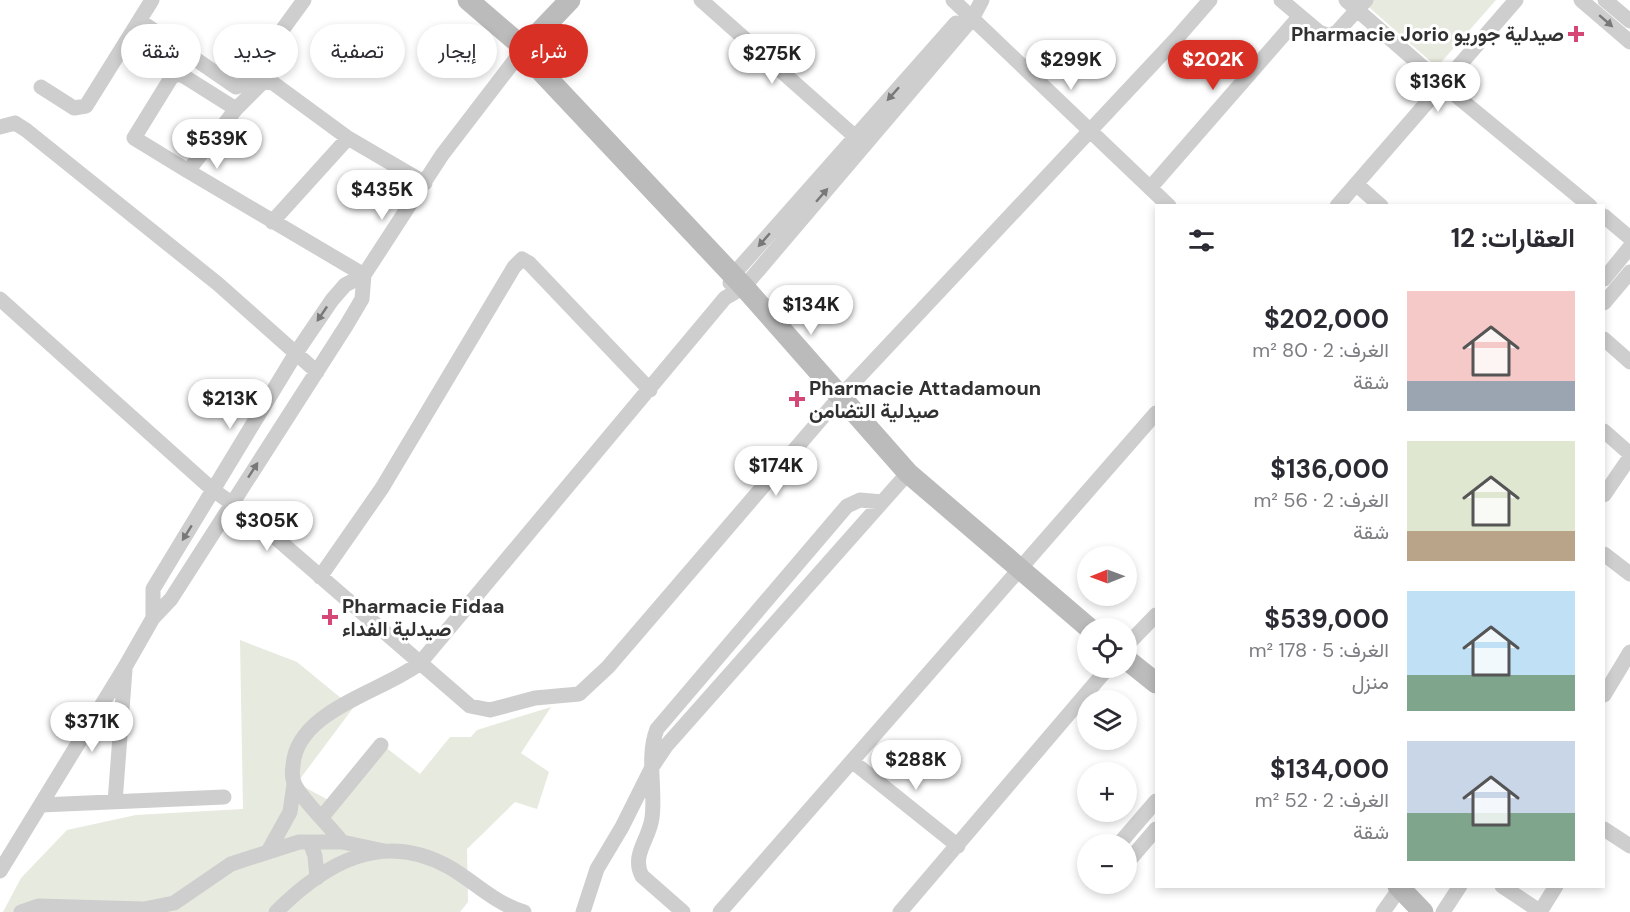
<!DOCTYPE html>
<html lang="ar">
<head>
<meta charset="utf-8">
<style>
	:root { --surface:#fff; --page:#f7f7f7; --text:#2b2b33; --muted:#7c7c81; --accent:#d93025 }
	body { margin:0; font-family:"DM Sans",Vazirmatn,sans-serif; background:var(--page); color:var(--text); direction:rtl; height:100vh; display:flex; flex-direction:column; font-size:22px; white-space:nowrap }
	* { box-sizing:border-box; margin:0 }
	p { font-size:20px; color:var(--muted) }
	.icon { flex:none; width:33px; height:33px; fill:none; stroke:currentColor; stroke-width:2; stroke-linecap:round; stroke-linejoin:round }
	.map { position:relative; flex:1; overflow:hidden; direction:ltr }
	.sheet { position:absolute; left:1155px; top:204px; width:450px; height:684px; display:flex; flex-direction:column; background:var(--surface); border-radius:0px; box-shadow:0 3px 9px #0003; direction:rtl }
	.sheet>* { flex:none }
	.top-card { position:absolute; left:18px; top:24px; width:570px; height:54px; direction:rtl; display:flex; gap:12px }
	.needle { width:39px; rotate:269deg }
	.controls { position:absolute; left:1077px; top:546px; display:grid; gap:12px }
	.controls a { display:grid; place-items:center; width:60px; height:60px; border-radius:50%; background:var(--surface); box-shadow:0 3px 9px #0003; font-size:30px }
	.price { position:absolute; translate:-50% -51px; padding:0 14px; border-radius:21px; background:#fff; color:#222; font-size:20px; line-height:39px; filter:drop-shadow(0 2px 3px #0008) }
	.price::after { content:''; position:absolute; left:50%; top:36px; width:18px; height:14px; margin-left:-9px; background:inherit; clip-path:polygon(0 0,100% 0,50% 100%) }
	.price.current { background:var(--accent); color:#fff }
	ul { padding:0; list-style:none }
	li { display:flex; align-items:center; gap:18px; height:150px; padding:0 30px }
	li span { display:grid; place-items:center; flex:none; width:168px; height:120px; border-radius:0px; color:#555 }
	li>.icon { margin-inline-start:auto }
	span .icon { width:72px; height:72px; fill:#fffc; stroke-width:1 }
	li b { font-size:26px }
	h2 { display:flex; justify-content:space-between; align-items:center; height:72px; padding:0 30px; font-size:26px }
	.chip { padding:0 21px; border-radius:27px; background:var(--surface); box-shadow:0 3px 9px #0003; font-size:21px; line-height:54px }
	.chip.current { background:var(--accent); color:#fff }
	.map>svg:first-child { display:block }
</style>
</head>
<body>
<div class="map">
<svg width="1630" height="912" viewBox="0 0 1630 912">
	<rect width="100%" height="100%" fill="#fff"/>
	<path fill="#e7eade" d="M1365,0H1496L1437,67L1363,2Z
		M240,640L297,662L353,708L297,783L330,801L380,743L420,774L450,737H471L477,730L551,707L521,753L549,772L537,809L515,802L467,849L468,902L460,912H3L21,878L67,830L136,815L243,809Z"/>
	<g fill="none" stroke-linecap="round" stroke-linejoin="round">
		<path stroke="#cecece" stroke-width="15" d="M701,0L860,141
			M953,0L1169,206
			M1281,0L1319,32L1329,36L1337,32L1366,0
			M1346,0L1442,84L1590,206
			M1581,0L1630,42
			M1605,0L1630,21
			M140,21L236,87L243,84L304,0
			M41,87L74,108L86,106L152,0
			M0,127L15,123L26,130L218,284L317,372
			M348,138L273,83L263,82L236,109L188,171L364,275
			M188,171L134,138L171,78L176,74L182,75L236,109
			M1356,184L1381,206
			M1150,188L1300,16
			M1337,206L1516,0
			M1604,216L1630,238
			M272,222L348,138L425,183
			M1604,279L1630,247
			M730,283L733,275L956,23
			M0,299L213,490L254,519L470,706L490,710L535,698L579,694L608,667L839,398L1176,39L1210,0
			M1604,303L1630,272
			M1604,339L1630,362
			M1604,431L1630,454
			M1604,495L1630,457
			M1604,554L1630,574
			M320,577L382,488L514,267L522,259L529,263L650,390
			M153,618V589L296,353L332,300L345,285L364,275L442,155L524,48
			M1126,646L1156,615
			M1604,695L1630,652
			M853,762L958,846
			M115,802L125,670
			M41,805L224,797
			M322,817L381,745
			M1604,829L1630,846
			M310,842L315,856L317,878
			M342,842C330,826 303,801 295,785C292,779 292,772 293,766C296,710 383,692 420,663L725,298L744,287L972,19L982,0
			M1119,844L1156,801
			M269,850L290,812L294,784
			M1126,864L1156,829
			M0,871L125,667L153,618L171,599L346,326L362,299L364,275
			M1103,884H1106
			M1502,886L1541,912
			M21,912L38,906L144,909L174,903L231,864L299,842H342L384,851
			M276,912C324,864 382,829 449,867C475,882 494,903 524,912
			M583,912L597,869L622,827L652,767L666,746L908,473
			M683,912L642,876C631,855 649,840 652,818C656,789 646,757 657,729L847,506L860,500L882,502
			M720,912L1156,413
			M900,912L1108,668
			M1383,912L1400,888
			M1443,912L1460,886
			M1540,912L1556,886"/>
		<path stroke="#bbb" stroke-width="21" d="M468,0L524,48L535,65L744,287L908,473L1089,628
			M524,48L570,0
			M1126,659L1156,683
			M1398,886L1423,912"/>
	</g>
	<defs><path id="oneway-solid" d="M-6-.8H1V-3.2L6.5 0L1 3.2V.8H-6Z" transform="scale(1.5)"/></defs>
	<g fill="#787878">
		<use href="#oneway-solid" transform="translate(1606 21) rotate(41)"/>
		<use href="#oneway-solid" transform="translate(893 94) rotate(132)"/>
		<use href="#oneway-solid" transform="translate(822 195) rotate(-49)"/>
		<use href="#oneway-solid" transform="translate(764 240) rotate(131)"/>
		<use href="#oneway-solid" transform="translate(322 314) rotate(124)"/>
		<use href="#oneway-solid" transform="translate(253 470) rotate(-57)"/>
		<use href="#oneway-solid" transform="translate(187 533) rotate(122)"/>
	</g>
	<g fill="#d54774" stroke="#fff" stroke-width="2">
		<path d="M1573 25h6v6h6v6h-6v6h-6v-6h-6v-6h6z"/>
		<path d="M794 390h6v6h6v6h-6v6h-6v-6h-6v-6h6z"/>
		<path d="M327 608h6v6h6v6h-6v6h-6v-6h-6v-6h6z"/>
	</g>
	<g text-anchor="middle" dominant-baseline="central" stroke-width="6" stroke-linejoin="round" paint-order="stroke">
		<g font-size="20" font-weight="bold" fill="#313131" stroke="#fff" text-anchor="start">
			<text x="1564" y="34" text-anchor="end">Pharmacie Jorio صيدلية جوريو</text>
			<text x="809" y="388">Pharmacie Attadamoun<tspan x="809" dy="23">صيدلية التضامن</tspan></text>
			<text x="342" y="606">Pharmacie Fidaa<tspan x="342" dy="23">صيدلية الفداء</tspan></text>
		</g>
	</g>
</svg>
<div class="controls">
<a><svg class="needle" viewBox="-14 -14 28 28"><path d="M0-13l5 13h-10z" fill="#e53935"/><path d="M0 13l5-13h-10z" fill="#7c7c81"/></svg></a>
<a><svg class="icon" aria-label="locate" viewBox="0 0 24 24"><circle cx="12" cy="12" r="6"/><path d="M12 2v4M12 18v4M2 12h4M18 12h4"/></svg></a>
<a><svg class="icon" aria-label="layers" viewBox="0 0 24 24"><path d="M12 4l9 5-9 5-9-5zM3 14l9 5 9-5"/></svg></a>
<a>+</a>
<a>−</a>
</div>
<b class="price" style="left:772px;top:85px">$275K</b>
<b class="price" style="left:1071px;top:91px">$299K</b>
<b class="price current" style="left:1213px;top:91px">$202K</b>
<b class="price" style="left:1438px;top:113px">$136K</b>
<b class="price" style="left:217px;top:170px">$539K</b>
<b class="price" style="left:382px;top:221px">$435K</b>
<b class="price" style="left:811px;top:336px">$134K</b>
<b class="price" style="left:230px;top:430px">$213K</b>
<b class="price" style="left:776px;top:497px">$174K</b>
<b class="price" style="left:267px;top:552px">$305K</b>
<b class="price" style="left:92px;top:753px">$371K</b>
<b class="price" style="left:916px;top:791px">$288K</b>
<div class="top-card">
<a class="chip current">شراء</a>
<a class="chip">إيجار</a>
<a class="chip">تصفية</a>
<a class="chip">جديد</a>
<a class="chip">شقة</a>
</div>
<section class="sheet">
<h2>العقارات: 12<svg class="icon" aria-label="filters" viewBox="0 0 24 24"><path d="M4 7h16M4 17h16"/><circle cx="9" cy="7" r="2"/><circle cx="15" cy="17" r="2"/></svg></h2>
<ul>
<li><span style="background:linear-gradient(#f6c9c9 75%,#9aa5b1 0)"><svg class="icon" aria-label="home" viewBox="0 0 24 24"><path d="M3 11l9-7 9 7M6 9v11h12V9"/></svg></span><div><b>$202,000</b><p>الغرف: 2 · 80 m²</p><p>شقة</p></div></li>
<li><span style="background:linear-gradient(#dfe7d0 75%,#b9a48a 0)"><svg class="icon" aria-label="home" viewBox="0 0 24 24"><path d="M3 11l9-7 9 7M6 9v11h12V9"/></svg></span><div><b>$136,000</b><p>الغرف: 2 · 56 m²</p><p>شقة</p></div></li>
<li><span style="background:linear-gradient(#bfe0f5 70%,#7fa58c 0)"><svg class="icon" aria-label="home" viewBox="0 0 24 24"><path d="M3 11l9-7 9 7M6 9v11h12V9"/></svg></span><div><b>$539,000</b><p>الغرف: 5 · 178 m²</p><p>منزل</p></div></li>
<li><span style="background:linear-gradient(#c9d6e8 60%,#7fa58c 0)"><svg class="icon" aria-label="home" viewBox="0 0 24 24"><path d="M3 11l9-7 9 7M6 9v11h12V9"/></svg></span><div><b>$134,000</b><p>الغرف: 2 · 52 m²</p><p>شقة</p></div></li>
</ul>
</section>
</div>
</body>
</html>
